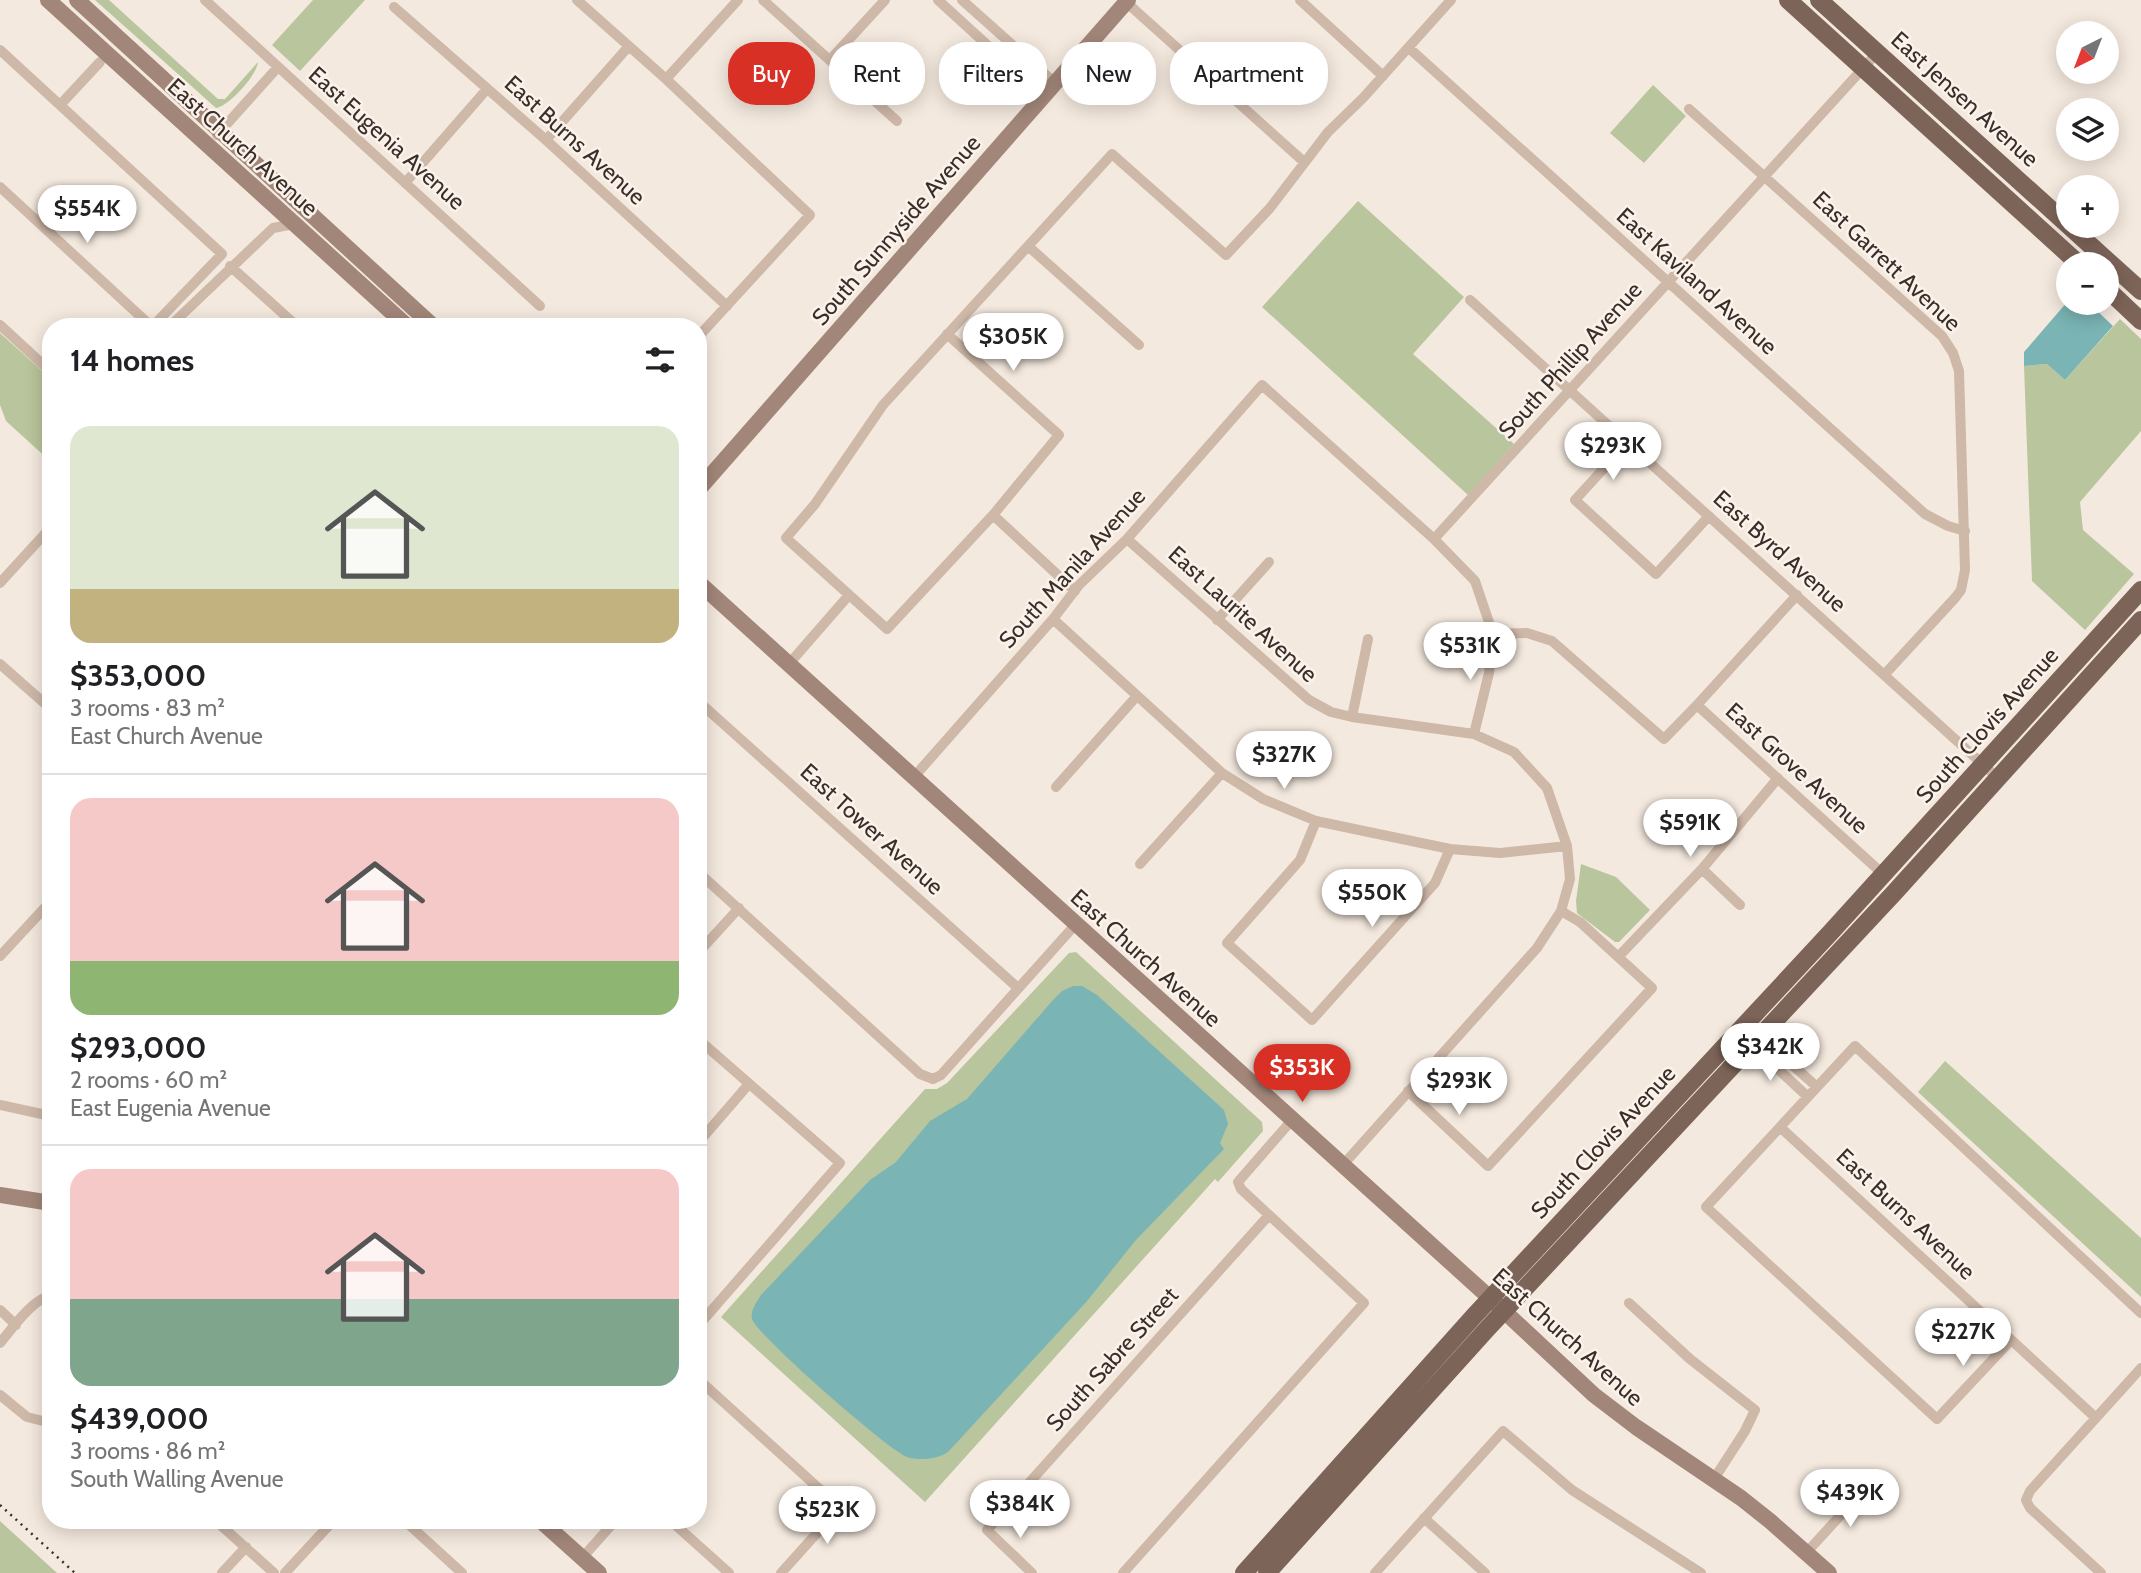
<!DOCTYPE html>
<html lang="en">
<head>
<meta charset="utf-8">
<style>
	:root { --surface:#fff; --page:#f6f6f6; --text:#202124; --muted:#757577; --line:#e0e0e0; --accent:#d93025 }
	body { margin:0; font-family:Cabin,sans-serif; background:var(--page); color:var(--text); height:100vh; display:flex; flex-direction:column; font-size:26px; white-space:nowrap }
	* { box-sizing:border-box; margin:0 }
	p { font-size:23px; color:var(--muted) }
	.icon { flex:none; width:38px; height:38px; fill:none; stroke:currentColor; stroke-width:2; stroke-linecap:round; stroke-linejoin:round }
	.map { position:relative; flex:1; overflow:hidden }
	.details { position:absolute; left:42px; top:318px; width:665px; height:1211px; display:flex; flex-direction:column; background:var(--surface); border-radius:28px; box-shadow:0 4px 18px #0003 }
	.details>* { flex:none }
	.top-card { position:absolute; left:728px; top:42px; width:665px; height:63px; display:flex; gap:14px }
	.needle { width:46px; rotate:222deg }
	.controls { position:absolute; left:2056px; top:21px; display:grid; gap:14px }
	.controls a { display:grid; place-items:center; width:63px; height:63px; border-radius:50%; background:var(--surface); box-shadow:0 4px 18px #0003; font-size:35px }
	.price { position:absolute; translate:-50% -60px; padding:0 16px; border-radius:24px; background:#fff; color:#222; font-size:23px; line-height:46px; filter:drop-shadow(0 2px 4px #0008) }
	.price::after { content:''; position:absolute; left:50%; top:42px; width:21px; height:16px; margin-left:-10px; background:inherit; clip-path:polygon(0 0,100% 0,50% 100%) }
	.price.on { background:var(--accent); color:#fff }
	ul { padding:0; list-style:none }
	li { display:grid; align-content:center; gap:14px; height:371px; padding:0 28px }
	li+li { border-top:2px solid var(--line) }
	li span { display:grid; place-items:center; height:217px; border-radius:21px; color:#555 }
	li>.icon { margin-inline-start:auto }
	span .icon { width:126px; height:126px; fill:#fffc; stroke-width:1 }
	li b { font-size:30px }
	h2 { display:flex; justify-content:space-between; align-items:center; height:84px; padding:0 28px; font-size:30px }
	.chip { padding:0 24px; border-radius:28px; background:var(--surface); box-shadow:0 4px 18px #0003; font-size:24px; line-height:63px }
	.chip.on { background:var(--accent); color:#fff }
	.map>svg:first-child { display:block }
</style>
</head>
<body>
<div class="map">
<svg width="2141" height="1573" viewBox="0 0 2141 1573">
	<rect width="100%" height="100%" fill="#f4e9de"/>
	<path fill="#b9c59c" d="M95,0H109L218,99H225L258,62C257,75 229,106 216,108Z
		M313,0H365L300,71L272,45Z
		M1653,85L1686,116L1644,163L1610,133Z
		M1358,201L1464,297L1413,354L1514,444L1468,495L1262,307Z
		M2120,319L2141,339V431L2080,502L2083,530L2134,574L2085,630L2032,581L2024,366L2047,364L2065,380Z
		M0,333L51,379V462L6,421L0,405Z
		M1581,864L1616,877L1650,910L1619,942H1615L1577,913L1576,901Z
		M1076,952L1262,1122L1263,1131L1218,1182L1215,1179L925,1502L721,1317L925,1089H937L947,1083L1069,953Z
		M1945,1061L2141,1238V1297L1918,1092Z
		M0,1521L57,1573H0Z"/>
	<path fill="#7ab4b4" d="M2068,301L2089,303L2113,326L2065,380L2047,364L2024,366V352Z
		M1073,986H1082L1097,995L1224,1110L1228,1124L1220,1143L1224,1149L1135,1241L1088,1300L948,1452C938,1459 920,1461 907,1457C888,1450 756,1334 752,1319C750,1310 757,1302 761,1295L870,1180L896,1162L930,1121L967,1099L1053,1000L1062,991Z"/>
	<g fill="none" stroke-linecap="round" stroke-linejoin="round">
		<path stroke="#ceb8a8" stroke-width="10" d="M205,0L540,306
			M577,0L666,79L810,215L698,337
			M763,0L897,121
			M938,0L1043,96
			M962,0L1055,83
			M1300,0L1383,76
			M1126,2L1303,161
			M394,7L546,140L727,306
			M1409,48L1925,514L1948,526L1965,531
			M0,50L222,254L152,327
			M830,60L885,0
			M666,79L738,0
			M60,105L100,62
			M1689,109L1942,336L1953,353L1959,371L1965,570L1961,590L1955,598L1885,674
			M217,135L278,67
			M546,140L629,46
			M405,183L487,89
			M0,187L152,327
			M1028,246L1139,345
			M230,266L298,327
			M1470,300L1999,779
			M0,325L51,372
			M169,327L273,228L294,224
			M947,334L1059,435L993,515L887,629L786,538L815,504L883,405L1112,154L1226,255L1270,208L1328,132L1363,98L1451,0
			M1627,443L1575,500L1656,574L1709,516
			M993,515L1075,591
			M1127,539L1309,700L1331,712L1352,717L1474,734L1514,752L1547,788L1567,846L1570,879L1561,911L1537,948L1342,1166
			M1434,539L1877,53
			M0,583L51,527
			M1053,619L1222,773L1263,799L1316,821L1450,849L1500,853L1567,846
			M1217,620L1269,562
			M1493,634L1527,633L1552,641L1664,739L1697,705L1884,875
			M0,664L51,709
			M788,665L849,595
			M698,701L1018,988
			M1697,705L1797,595
			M1352,717L1368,639
			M913,778L1053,619L1079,585L1127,539L1262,385L1434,539L1475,581L1493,634L1489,673L1474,734
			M1056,787L1136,697
			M1316,821L1300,860L1227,943L1312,1020L1435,883L1450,849
			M1140,864L1222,773
			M1702,869L1740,905
			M698,872L920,1074L933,1079L941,1075L1075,925
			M698,953L739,908
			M0,956L51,901
			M1619,956L1702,869L1778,778
			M1761,1037L1817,1087
			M698,1039L840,1163L698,1326
			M1753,1046L1808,1097
			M1408,1091L1488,1166L1652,988L1580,922L1561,911
			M0,1105L51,1116
			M1780,1127L2096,1418
			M698,1143L748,1085
			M1629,1303L1690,1359L1755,1410L1745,1431L1714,1479
			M0,1310L16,1325
			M2011,1340L1937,1419L1706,1207L1855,1046L2141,1313
			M0,1343C11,1330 34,1297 51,1296
			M698,1379L835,1503V1513L781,1573
			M0,1395L27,1417L51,1423
			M1424,1518L1485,1573
			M216,1521L274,1573
			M405,1521L462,1573
			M671,1521L729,1573
			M1807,1552L1870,1483
			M582,1558L615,1521
			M222,1573L246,1547
			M285,1573L333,1521
			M1032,1573L987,1530L1269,1215
			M1123,1573L1364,1303L1241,1189L1238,1182L1292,1120
			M1375,1573L1503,1431L1572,1490L1701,1573
			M2101,1573L2030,1508L2026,1500L2030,1491L2141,1368"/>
		<path stroke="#a28679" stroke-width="16" d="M48,0L408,327
			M77,0L434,327
			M698,490L1128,0
			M698,582L1490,1298L1594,1395L1636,1427L1741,1498L1770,1521L1829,1573
			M0,1195L51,1203
			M541,1521L599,1573"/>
		<path stroke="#7d6459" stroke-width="18" d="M1788,0L2079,264
			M1819,0L2141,291
			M2107,289L2141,321
			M1244,1573L1474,1316L1831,932L2141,590
			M1267,1573L1487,1329L1894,893L2141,620"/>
		<path stroke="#3a2e29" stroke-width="2.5" stroke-dasharray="2 5" stroke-linecap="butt" d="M0,1505L75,1573"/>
	</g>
	<g text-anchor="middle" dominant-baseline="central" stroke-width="5" stroke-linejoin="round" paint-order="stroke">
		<g font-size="23" fill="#3a2e29" stroke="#fbf3eb">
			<text transform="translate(1965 99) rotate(42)">East Jensen Avenue</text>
			<text transform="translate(387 138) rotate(42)">East Eugenia Avenue</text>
			<text transform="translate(575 140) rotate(42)">East Burns Avenue</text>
			<text transform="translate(243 147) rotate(42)">East Church Avenue</text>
			<text transform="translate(896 230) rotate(-49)">South Sunnyside Avenue</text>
			<text transform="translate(1887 261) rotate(43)">East Garrett Avenue</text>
			<text transform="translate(1697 281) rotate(42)">East Kaviland Avenue</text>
			<text transform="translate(1570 360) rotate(-48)">South Phillip Avenue</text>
			<text transform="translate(1780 551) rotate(42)">East Byrd Avenue</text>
			<text transform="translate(1072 568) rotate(-48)">South Manila Avenue</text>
			<text transform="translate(1243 614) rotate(42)">East Laurite Avenue</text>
			<text transform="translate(1987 725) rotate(-48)">South Clovis Avenue</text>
			<text transform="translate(1797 768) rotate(42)">East Grove Avenue</text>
			<text transform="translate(872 829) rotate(42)">East Tower Avenue</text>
			<text transform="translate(1146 958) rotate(42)">East Church Avenue</text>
			<text transform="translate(1603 1142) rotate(-47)">South Clovis Avenue</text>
			<text transform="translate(1906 1214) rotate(43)">East Burns Avenue</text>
			<text transform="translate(1568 1337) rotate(42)">East Church Avenue</text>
			<text transform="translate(1112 1359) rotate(-48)">South Sabre Street</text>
		</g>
	</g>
</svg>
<div class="controls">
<a><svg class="needle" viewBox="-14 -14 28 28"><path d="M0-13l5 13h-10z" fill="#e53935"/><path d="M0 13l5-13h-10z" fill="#757577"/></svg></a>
<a><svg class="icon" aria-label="layers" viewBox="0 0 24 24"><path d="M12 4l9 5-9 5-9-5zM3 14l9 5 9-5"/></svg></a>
<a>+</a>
<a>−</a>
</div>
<b class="price" style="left:87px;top:245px">$554K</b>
<b class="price" style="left:1013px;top:373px">$305K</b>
<b class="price" style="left:1613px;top:482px">$293K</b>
<b class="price" style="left:1470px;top:682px">$531K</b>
<b class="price" style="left:1284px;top:791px">$327K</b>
<b class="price" style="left:1690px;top:859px">$591K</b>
<b class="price" style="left:1372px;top:929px">$550K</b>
<b class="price" style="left:1770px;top:1083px">$342K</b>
<b class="price on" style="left:1302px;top:1104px">$353K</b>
<b class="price" style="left:1459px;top:1117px">$293K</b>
<b class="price" style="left:1963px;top:1368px">$227K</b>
<b class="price" style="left:1850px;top:1529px">$439K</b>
<b class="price" style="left:1020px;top:1540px">$384K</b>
<b class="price" style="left:827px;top:1546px">$523K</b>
<div class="top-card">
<a class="chip on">Buy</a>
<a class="chip">Rent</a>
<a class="chip">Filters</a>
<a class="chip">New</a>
<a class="chip">Apartment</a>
</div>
<section class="details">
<h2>14 homes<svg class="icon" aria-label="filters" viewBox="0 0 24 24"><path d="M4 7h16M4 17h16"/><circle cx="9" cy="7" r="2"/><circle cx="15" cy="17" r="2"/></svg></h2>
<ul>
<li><span style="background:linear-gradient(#dfe7d0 75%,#c2b280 0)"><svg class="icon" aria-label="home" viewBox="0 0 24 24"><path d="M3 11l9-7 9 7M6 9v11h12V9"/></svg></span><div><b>$353,000</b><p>3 rooms · 83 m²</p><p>East Church Avenue</p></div></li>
<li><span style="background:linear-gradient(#f6c9c9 75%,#8fb573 0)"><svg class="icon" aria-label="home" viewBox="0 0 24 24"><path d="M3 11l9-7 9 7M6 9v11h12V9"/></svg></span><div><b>$293,000</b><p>2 rooms · 60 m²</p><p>East Eugenia Avenue</p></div></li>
<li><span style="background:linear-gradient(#f6c9c9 60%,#7fa58c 0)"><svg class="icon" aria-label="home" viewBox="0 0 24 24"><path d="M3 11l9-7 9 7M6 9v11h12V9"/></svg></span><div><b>$439,000</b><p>3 rooms · 86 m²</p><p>South Walling Avenue</p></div></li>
</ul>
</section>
</div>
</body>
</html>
